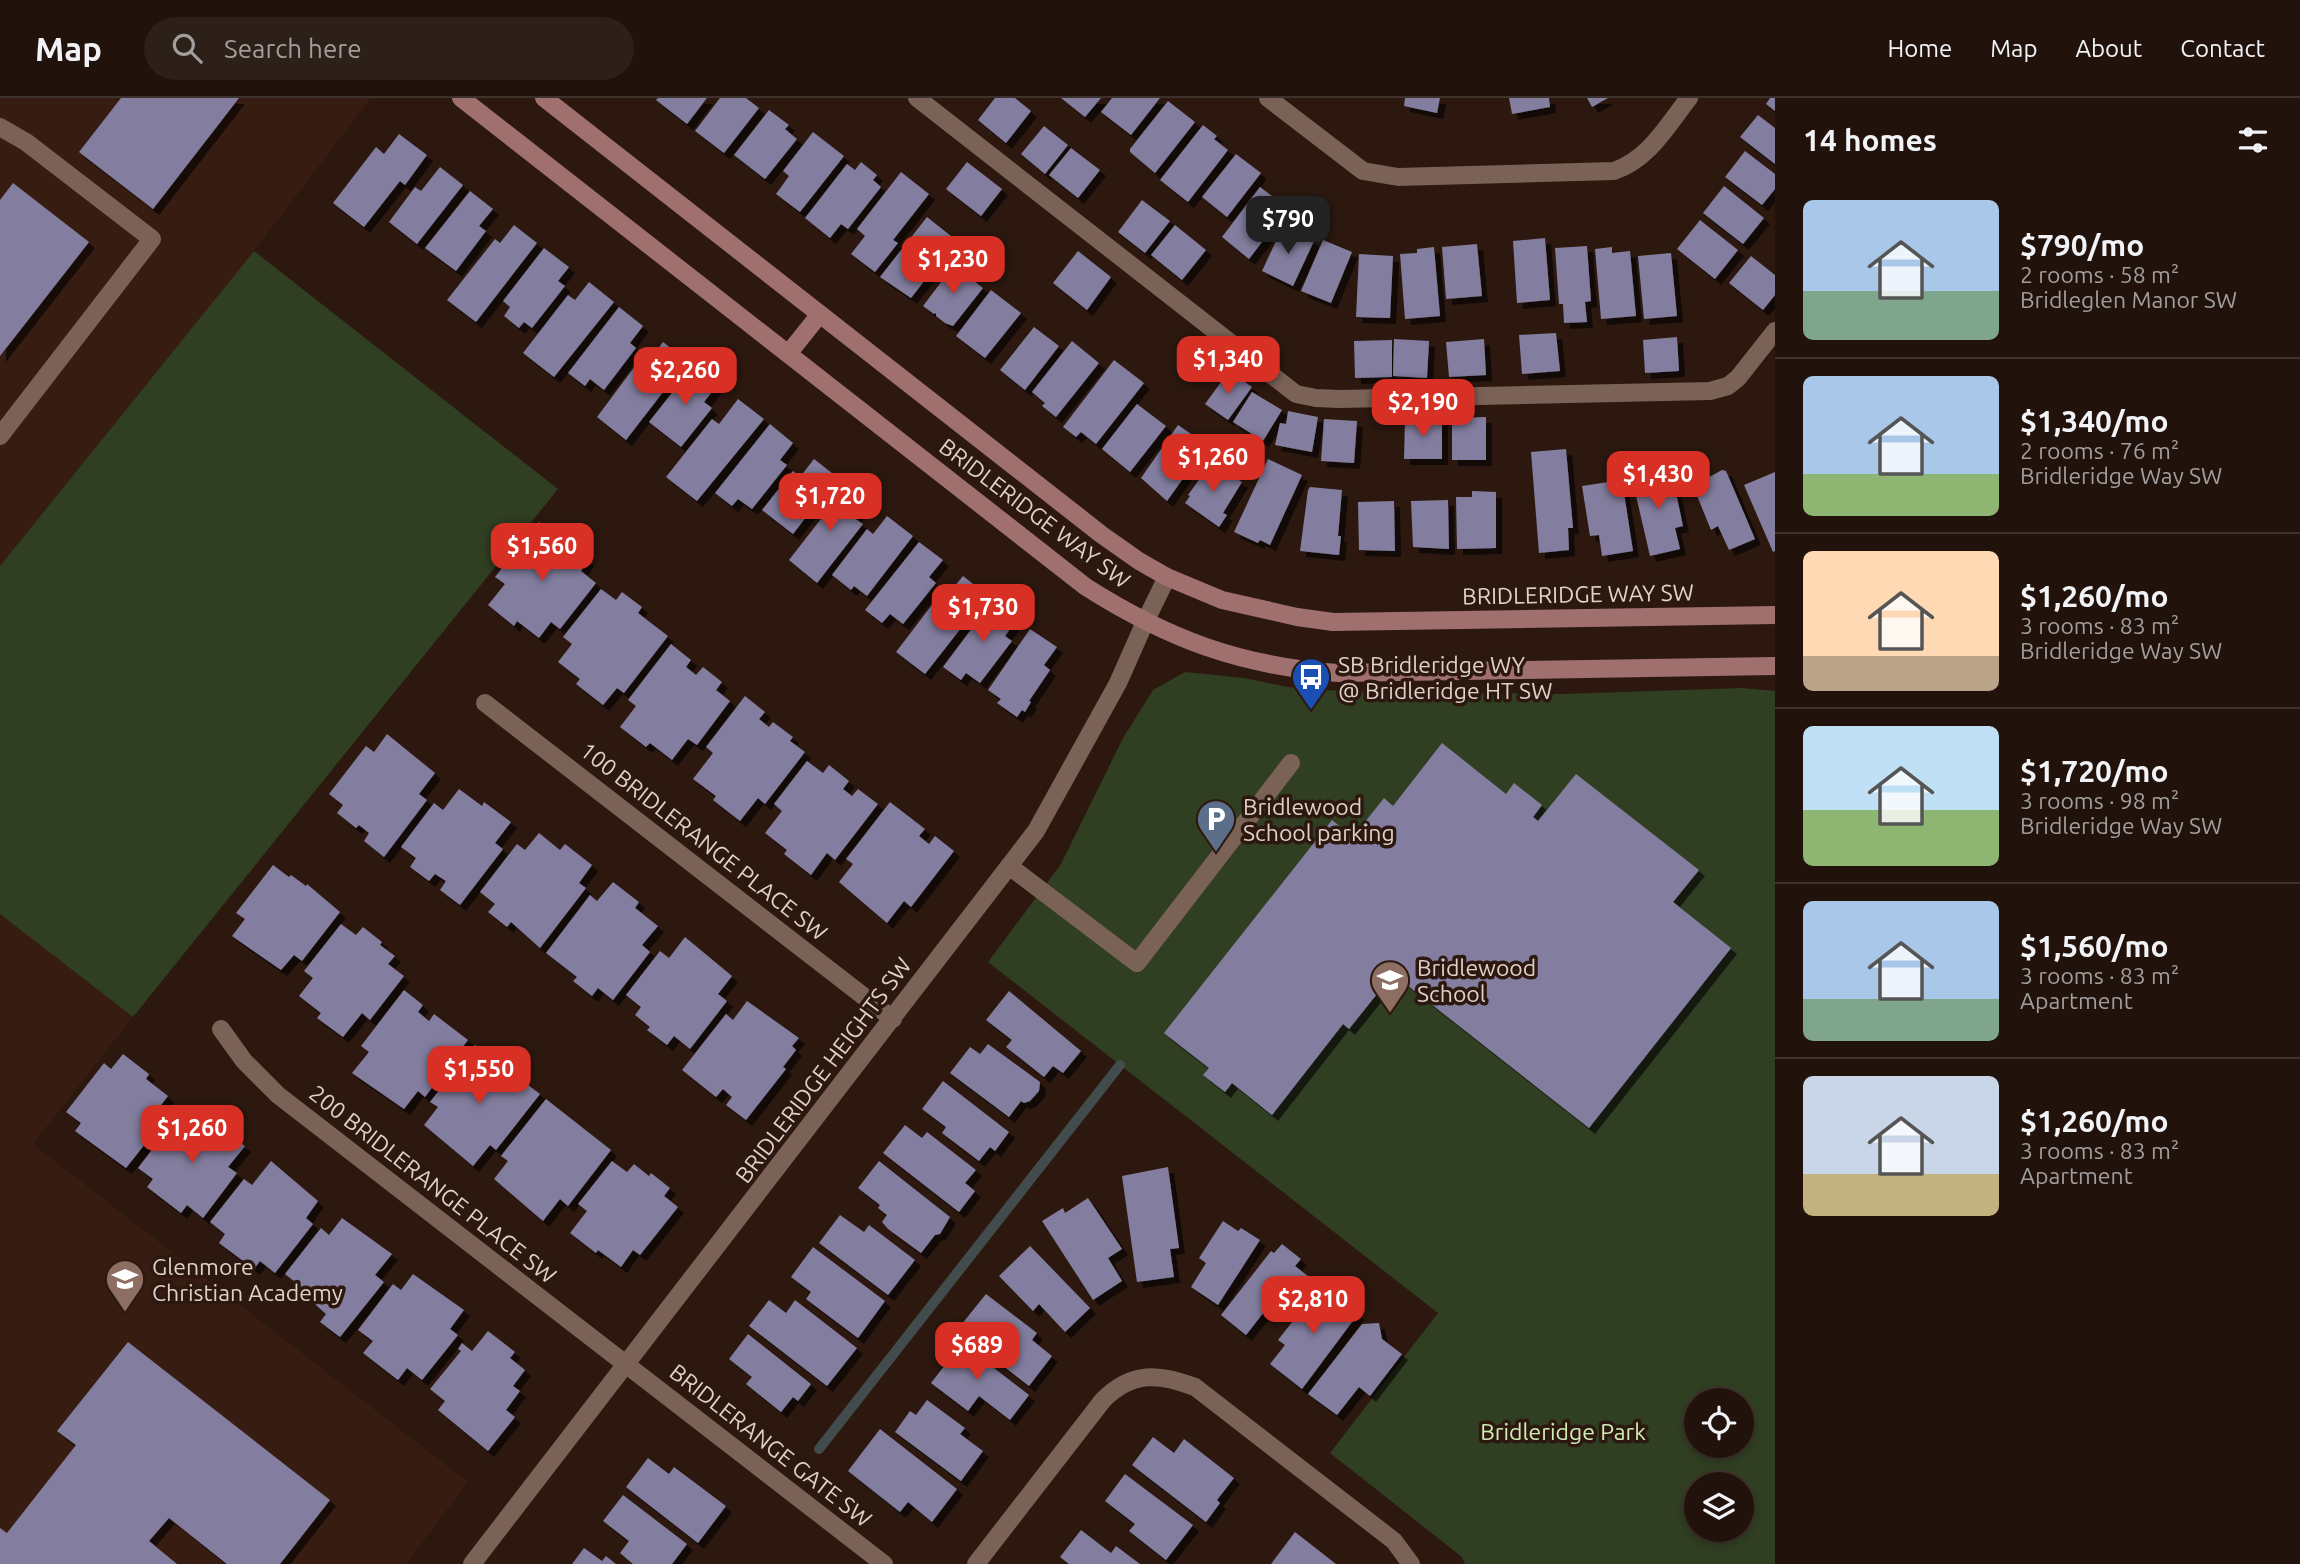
<!DOCTYPE html>
<html lang="en">
<head>
<meta charset="utf-8">
<style>
	:root { --surface:#21120b; --page:#2d2019; --text:#f1f3f6; --muted:#a29e9d; --line:#3e322c; --accent:#d93025 }
	body { margin:0; font-family:Ubuntu,sans-serif; background:var(--page); color:var(--text); height:100vh; display:flex; flex-direction:column; font-size:26px; white-space:nowrap }
	* { box-sizing:border-box; margin:0 }
	p { font-size:23px; color:var(--muted) }
	.icon { flex:none; width:38px; height:38px; fill:none; stroke:currentColor; stroke-width:2; stroke-linecap:round; stroke-linejoin:round }
	.map { position:relative; flex:1; overflow:hidden }
	.panel { display:flex; flex-direction:column; background:var(--surface); width:525px }
	.panel>* { flex:none }
	.buttons { position:absolute; left:1684px; top:1290px; display:grid; gap:14px }
	.buttons a { display:grid; place-items:center; width:70px; height:70px; border-radius:50%; background:var(--surface); box-shadow:0 4px 10px #0003,0 0 0 2px var(--line); font-size:35px }
	.price { position:absolute; translate:-50% -60px; padding:0 16px; border-radius:14px; background:var(--accent); color:#fff; font-size:23px; line-height:46px; filter:drop-shadow(0 2px 4px #0008) }
	.price::after { content:''; position:absolute; left:50%; top:42px; width:21px; height:16px; margin-left:-10px; background:inherit; clip-path:polygon(0 0,100% 0,50% 100%) }
	.price.current { background:#222; color:#fff }
	ul { padding:0; list-style:none }
	li { display:flex; align-items:center; gap:21px; height:175px; padding:0 28px }
	li+li { border-top:2px solid var(--line) }
	li span { display:grid; place-items:center; flex:none; width:196px; height:140px; border-radius:10px; color:#555 }
	li>.icon { margin-inline-start:auto }
	span .icon { width:84px; height:84px; fill:#fffc; stroke-width:1 }
	li b { font-size:30px }
	h2 { display:flex; justify-content:space-between; align-items:center; height:84px; padding:0 28px; font-size:30px }
	header { display:flex; align-items:center; gap:42px; box-sizing:border-box; height:98px; padding:0 35px; background:var(--surface); border-bottom:2px solid var(--line) }
	header strong { font-size:33px }
	nav { display:flex; gap:38px; margin-inline-start:auto; font-size:24px }
	.search { width:490px; height:63px; background:var(--page); display:flex; align-items:center; gap:18px; box-sizing:border-box; padding:0 24px; border-radius:38px; color:var(--muted); font-size:26px }
	main { display:flex; flex:1; min-height:0 }
	.map>svg:first-child { display:block }
</style>
</head>
<body>
<header>
<strong>Map</strong>
<div class="search"><svg class="icon" aria-label="search" viewBox="0 0 24 24"><circle cx="10" cy="10" r="6"/><path d="M15 15l6 6"/></svg>Search here</div>
<nav><a>Home</a><a>Map</a><a>About</a><a>Contact</a></nav>
</header>
<main>
<div class="map">
<svg width="1775" height="1466" viewBox="0 0 1775 1466">
	<defs>
		<filter id="shadow"><feDropShadow dx="6" dy="6" stdDeviation="0" flood-color="#0009"/></filter>
	</defs>
	<rect width="100%" height="100%" fill="#2c180f"/>
	<path fill="#371c11" d="M0,0H371L254,153L0,468Z
		M0,816L133,919L33,1046L468,1384L406,1466H0Z"/>
	<path fill="#303e22" fill-rule="evenodd" d="M254,153L558,391L133,919L0,816V468Z
		M1185,574L1244,580L1288,589L1340,593L1563,596L1742,590L1775,593V1466H1465L1462,1459L1330,1355L1438,1215L988,864L1061,766L1123,640L1153,592ZM1696,1302H1741V1348H1696ZM1696,1386H1741V1432H1696Z"/>
	<g fill="none" stroke-linecap="round" stroke-linejoin="round">
		<path stroke="#434c4c" stroke-width="10" d="M819,1351L1120,967"/>
	</g>
	<path fill="#837e9f" filter="url(#shadow)" d="M121,0H239L153,111L79,54Z
		M658,0H707L687,26L656,2Z
		M720,0H746L759,10L724,55L695,33Z
		M995,0H1015L1031,13L1006,45L978,22Z
		M1061,0H1101L1085,19Z
		M1112,0H1160L1131,37L1101,14Z
		M1405,0H1440L1437,15L1404,8Z
		M1509,0H1549L1550,9L1512,16Z
		M1587,0H1608L1592,9Z
		M1770,0H1775V13L1766,6Z
		M1168,3L1195,24L1155,75L1130,54V51Z
		M769,12L789,27L785,31L797,41L765,81L734,57Z
		M1758,17L1775,30V66L1740,39Z
		M1203,27L1217,38L1214,41L1228,52L1188,104L1160,82Z
		M1044,28L1068,47L1045,76L1021,56Z
		M813,34L844,58L800,114L776,96L789,78L783,73Z
		M399,36L427,57L405,87L400,83L364,129L333,105L376,49L384,56Z
		M1071,50L1100,72L1078,100L1049,77Z
		M1745,53L1775,76V91L1762,107L1725,79Z
		M1236,56L1261,75L1227,119L1202,99Z
		M861,64L877,77L873,82L881,89L848,131L841,126L830,140L805,120L847,66L855,72Z
		M967,64L1002,91L981,118L946,91Z
		M440,69L463,87L417,146L389,124L415,89L421,93Z
		M901,74L929,96L893,142L898,145L875,174L851,156L865,138L857,131Z
		M13,85L89,144L0,258V102Z
		M1724,88L1764,120L1743,146L1703,115Z
		M1260,89L1288,110L1249,161L1222,139Z
		M470,93L493,111L479,128L486,133L456,173L425,150Z
		M1142,102L1170,123L1145,155L1118,134Z
		M927,119L956,142L911,200L880,179Z
		M1700,122L1738,152L1715,181L1677,151Z
		M514,127L537,145L476,224L447,202L495,141L500,145Z
		M1175,127L1206,152L1182,182L1151,157Z
		M1283,128L1314,143L1293,188L1262,173Z
		M1545,140L1550,202L1517,205L1513,143Z
		M1323,142L1352,154L1331,205L1301,193Z
		M1477,146L1482,198L1446,201L1442,149Z
		M1587,148L1591,203L1585,204L1587,224L1564,225L1563,206H1559L1555,150Z
		M1434,149L1440,218L1405,221L1400,156L1417,155V151Z
		M1612,149V155L1630,153L1636,218L1601,221L1595,151Z
		M544,150L569,169L558,183L565,188L532,230L524,224L519,230L504,218L510,209L503,203Z
		M1078,153L1111,179L1087,212L1053,185Z
		M1671,155L1677,218L1644,221L1638,158Z
		M1359,156L1393,158L1390,220L1356,219Z
		M1751,158L1775,177V197L1763,212L1729,185Z
		M954,167L983,190L953,228L945,225L936,218V215L934,216L923,208Z
		M589,184L614,204L554,279L523,255L568,197L575,202Z
		M991,192L1021,215L985,260L956,238Z
		M619,209L643,228L630,245L636,250L604,292L590,281L585,288L568,275Z
		M1034,229L1059,248L1025,292L1000,272Z
		M1556,235L1560,273L1522,276L1519,237Z
		M1677,239L1679,273L1645,275L1643,242Z
		M1394,241L1429,243L1427,280L1393,278Z
		M1484,241L1486,277L1449,279L1446,244Z
		M1392,242V279L1355,280L1354,243Z
		M1072,243L1099,265L1056,319L1042,308L1045,305L1032,294Z
		M663,244L687,263L626,342L597,319L644,256L650,261Z
		M1114,262L1144,285L1096,346L1081,334L1076,339L1063,329Z
		M694,267L718,286L704,304L712,310L681,349L649,324Z
		M1229,273L1252,289L1228,322L1205,306Z
		M1252,294L1282,312L1263,343L1233,324Z
		M738,301L764,321L697,403L666,379L712,321L719,326Z
		M1137,306L1166,328L1130,374L1102,351Z
		M1288,313L1318,319L1312,354L1275,347L1280,325L1286,326Z
		M1486,319V362H1452V320Z
		M1442,320V361H1404L1405,321Z
		M1324,321L1357,323L1354,365L1321,363Z
		M770,326L793,345L780,362L787,367L752,411L738,401L732,408L715,395Z
		M1178,327L1207,347L1167,403L1141,380Z
		M1566,351L1573,430H1568L1569,452L1539,455L1531,354Z
		M814,361L837,379L793,436L762,412L793,373L800,379Z
		M1268,361L1302,377L1270,447L1260,442L1258,445L1234,434Z
		M1211,365L1242,384L1223,415L1227,417L1219,429L1185,405L1190,398L1188,397Z
		M1653,371L1655,380L1672,376L1683,428L1675,430L1680,451L1650,458L1631,376Z
		M1722,372L1726,373L1755,441L1729,452L1718,428L1711,432L1693,388Z
		M1775,374V453L1773,454L1744,387Z
		M1622,382L1633,453L1602,458L1599,437L1590,438L1582,388Z
		M842,383L867,403L854,420L863,426L817,485L789,462L824,417L819,413Z
		M1310,389L1342,392L1338,438H1341L1339,457L1300,453L1308,392Z
		M1472,393L1496,394V450L1457,451L1456,399H1472Z
		M1448,402L1449,451L1413,449L1411,403Z
		M1394,403L1395,453L1359,452L1358,404Z
		M887,418L913,438L867,498L854,488L851,492L832,477L867,431L873,436Z
		M539,424L558,439L553,446L564,454L569,448L588,462L581,473L596,485L560,531L551,524L539,540L517,523L514,528L488,507L505,486L495,479Z
		M919,444L943,462L929,479L936,485L903,526L890,516L882,525L865,512Z
		M963,478L987,497L925,576L896,554L944,491L949,495Z
		M601,491L616,502L622,494L642,509L638,515L668,538L624,595L617,590L603,607L576,586L580,581L558,564L572,546L563,539Z
		M993,502L1018,520L1005,538L1012,543L980,585L966,575L961,582L943,569Z
		M1030,531L1057,549L1044,567L1050,572L1029,603L1031,604L1025,614L1022,612L1017,619L997,605L1001,601L988,592Z
		M671,546L691,562L686,569L696,577L703,569L722,584L716,592L730,603L697,647L688,641L672,662L650,645L646,649L620,629L636,608L628,602Z
		M745,598L765,614L759,621L769,629L773,624L793,639L790,643L805,654L765,706L758,700L740,723L713,702L716,698L693,681L713,655L706,649Z
		M387,636L435,675L419,696L427,702L384,759L364,743L369,735L359,727L356,730L337,715L343,707L329,696L366,648L374,654Z
		M1442,645L1506,696L1514,685L1542,707L1533,719L1538,723L1576,676L1699,772L1673,804L1731,850L1589,1030L1393,876L1349,931L1343,926L1272,1017L1232,985L1225,994L1203,977L1209,970L1164,935L1332,722L1353,739L1384,700L1393,708Z
		M807,663L823,675L829,667L849,683L843,691L852,698L858,691L878,706L835,762L827,755L811,777L784,756L787,752L765,735L782,713L774,706Z
		M459,691L482,708L484,704L511,724L495,745L503,751L460,807L440,792L446,783L435,776L429,783L410,769L416,760L401,749L434,705L443,712Z
		M890,704L925,731L919,738L929,746L935,738L954,753L911,809L904,803L887,825L839,784L853,766L846,761Z
		M539,735L560,752L565,746L592,767L579,785L586,790L540,850L511,824L507,829L488,814L495,806L480,794L517,746L525,752Z
		M273,767L289,779L291,777L306,788L307,786L340,814L302,863L294,857L281,872L232,838L245,821L236,815Z
		M613,784L639,804L635,810L658,828L642,847L650,854L613,902L598,890L592,898L573,883L577,879L546,855L590,797L597,803Z
		M341,826L356,837L363,829L382,844L380,847L395,858L388,866L404,878L370,922L362,915L343,939L317,920L321,915L299,898L313,880L304,873Z
		M685,839L732,878L718,896L727,903L690,951L674,938L667,947L647,932L650,929L635,917L641,909L626,897L660,853L669,860Z
		M404,892L423,907L418,914L429,923L434,916L468,942L425,999L418,993L404,1011L352,975L369,954L361,948Z
		M1009,893L1081,953L1063,975L1053,968L1044,979L1006,949L1012,942L986,922Z
		M747,903L799,940L792,948L796,952L783,969L786,971L746,1022L726,1007L732,999L723,991L716,999L682,972L726,916L733,922Z
		M988,946L1040,984L1039,993L1030,1003L1024,1005L1021,1003L1009,1019L950,975L970,949L980,956Z
		M475,947L540,996L496,1052L490,1047L473,1068L424,1027L438,1009L430,1004Z
		M123,956L149,976L146,981L168,998L155,1015L164,1022L126,1070L75,1033L81,1025L66,1014L104,965L111,971Z
		M943,983L1009,1034L995,1053L990,1049L979,1063L942,1035L946,1029L922,1011Z
		M546,1001L611,1052L568,1108L560,1101L543,1123L494,1081L508,1063L501,1058Z
		M195,1013L245,1048L228,1069L237,1075L203,1120L187,1107L181,1115L147,1089L153,1081L138,1070L174,1023L182,1029Z
		M905,1027L922,1040L927,1034L976,1072L965,1085L975,1093L959,1114L883,1055Z
		M271,1063L318,1103L306,1120L313,1126L275,1175L260,1163L254,1171L219,1145L225,1136L210,1124L244,1081L252,1087Z
		M612,1063L627,1074L634,1066L649,1078L651,1075L670,1090L664,1098L678,1109L640,1157L633,1152L621,1169L598,1152L596,1155L570,1135L587,1113L578,1106Z
		M879,1063L950,1119L940,1136L935,1137L921,1155L888,1131L882,1124L887,1117L878,1110L880,1107L858,1090Z
		M1168,1069L1179,1150L1170,1151L1174,1179L1137,1184L1122,1078Z
		M1088,1100L1122,1151L1108,1160L1122,1183L1093,1202L1042,1123L1063,1110L1065,1115Z
		M840,1117L864,1134L869,1127L915,1162L888,1197L819,1145Z
		M342,1120L392,1156L375,1177L384,1184L340,1239L320,1224L326,1216L298,1191L300,1188L285,1176L321,1130L329,1137Z
		M1223,1123L1238,1133L1241,1130L1260,1142L1218,1207L1191,1189L1206,1165L1199,1160Z
		M1282,1146L1301,1161L1295,1168L1313,1182L1286,1216L1271,1205L1246,1237L1221,1217L1271,1153L1274,1155Z
		M1030,1148L1090,1210L1065,1234L1039,1206L1033,1213L999,1178Z
		M813,1149L885,1203L858,1240L806,1201L811,1194L791,1179Z
		M413,1176L464,1212L450,1231L458,1237L422,1282L407,1270L398,1282L363,1255L373,1243L358,1232L393,1186L401,1192Z
		M1321,1187L1358,1216L1302,1291L1270,1266L1285,1247L1278,1242Z
		M986,1196L1037,1235L1032,1242L1052,1258L1029,1288L957,1232Z
		M769,1202L786,1215L795,1202L857,1250L827,1288L749,1228Z
		M1379,1225L1382,1241L1402,1256L1370,1298L1359,1289L1337,1317L1308,1296L1362,1226Z
		M488,1233L515,1254L510,1260L525,1272L513,1288L520,1293L506,1312L515,1319L488,1353L438,1312L445,1303L430,1291L461,1253L458,1251L462,1245L472,1253Z
		M748,1236L811,1286L798,1303L793,1299L781,1314L746,1286L752,1279L729,1261Z
		M953,1243L962,1250L964,1247L1029,1297L1010,1322L979,1298L968,1313L931,1285L945,1267L938,1262Z
		M128,1244L330,1402L280,1466H227L169,1420L149,1443L177,1466H0V1430L7,1435L76,1347L57,1333Z
		M927,1302L965,1330L960,1336L983,1353L961,1383L895,1334L910,1313L916,1317Z
		M880,1331L957,1391L932,1424L908,1404L900,1414L848,1373Z
		M1153,1339L1174,1355L1184,1341L1234,1380L1217,1402L1220,1405L1206,1424L1132,1367Z
		M648,1360L669,1376L674,1369L726,1408L698,1445L626,1389Z
		M1125,1376L1193,1427L1166,1462L1129,1433L1135,1426L1105,1403Z
		M623,1397L687,1446L672,1466H633L620,1455L629,1443L603,1423Z
		M1081,1432L1111,1455L1116,1448L1140,1466H1069L1060,1459Z
		M1295,1434L1336,1466H1271Z
		M584,1450L602,1463L606,1458L616,1466H572Z"/>
	<g fill="none" stroke-linecap="round" stroke-linejoin="round">
		<path stroke="#7b6257" stroke-width="18" d="M917,0L1296,296L1316,300L1340,301L1710,293L1728,288L1738,280L1775,233
			M0,29L26,44L152,141L0,338
			M1009,768L1137,865L1291,665"/>
		<path stroke="#7b6257" stroke-width="18" d="M1268,0L1363,73L1398,79L1614,73C1649,61 1667,28 1689,0
			M485,605L893,921
			M221,931L244,963L278,997L884,1466
			M472,1466L1036,733L1118,585L1145,524L1167,479
			M976,1466L1103,1302C1132,1273 1159,1275 1195,1289L1394,1443L1411,1466"/>
		<path stroke="#9f706e" stroke-width="18" d="M461,0L1086,489C1168,541 1240,568 1338,575L1775,568
			M544,0L1102,437L1139,463L1167,479L1222,502L1297,519L1333,524L1775,517
			M788,256L820,216"/>
	</g>
	<defs>
		<g id="bus-pin" transform="scale(2.0125)"><path d="M0 17L-7.5 6A9.5 9.5 0 1 1 7.5 6Z" fill="#1a4fb4" stroke="#2c180f"/><path d="M-5-6H5V4H4V6H2V4H-2V6H-4V4H-5ZM-3.5-4V0h7V-4ZM-3.5 1.2v1.5H-2V1.2ZM2 1.2v1.5H3.5V1.2Z" fill="#fff"/></g>
		<g id="parking-pin" transform="scale(2.0125)"><path d="M0 17L-7.5 6A9.5 9.5 0 1 1 7.5 6Z" fill="#5c6f8a" stroke="#2c180f"/><path d="M-3.5-5.5H1a3.5 3.5 0 0 1 0 7H-1V5.5H-3.5ZM-1-3.4V-.6H.8a1.4 1.4 0 0 0 0-2.8Z" fill="#fff"/></g>
		<g id="school-pin" transform="scale(2.0125)"><path d="M0 17L-7.5 6A9.5 9.5 0 1 1 7.5 6Z" fill="#8d6e63" stroke="#2c180f"/><path d="M0-5L7-2L0 1L-7-2ZM-4 1L0 2.5L4 1V4Q0 6-4 4Z" fill="#fff"/></g>
	</defs>
	<g fill-rule="evenodd">
		<use href="#bus-pin" x="1311" y="579"/>
		<use href="#parking-pin" x="1216" y="721"/>
		<use href="#school-pin" x="1390" y="882"/>
		<use href="#school-pin" x="125" y="1181"/>
	</g>
	<g text-anchor="middle" dominant-baseline="central" stroke-width="7" stroke-linejoin="round" paint-order="stroke">
		<g font-size="23" fill="#dfd0ca" stroke="#2c180f">
			<text transform="translate(1035 415) rotate(37)">BRIDLERIDGE WAY SW</text>
			<text transform="translate(1578 496) rotate(-1)">BRIDLERIDGE WAY SW</text>
			<text transform="translate(704 743) rotate(38)">100 BRIDLERANGE PLACE SW</text>
			<text transform="translate(823 972) rotate(-53)">BRIDLERIDGE HEIGHTS SW</text>
			<text transform="translate(433 1086) rotate(38)">200 BRIDLERANGE PLACE SW</text>
			<text transform="translate(771 1347) rotate(38)">BRIDLERANGE GATE SW</text>
		</g>
		<g font-size="23" fill="#dfd0ca" stroke="#2c180f" text-anchor="start">
			<text x="1338" y="566">SB Bridleridge WY<tspan x="1338" dy="26">@ Bridleridge HT SW</tspan></text>
			<text x="1243" y="708">Bridlewood<tspan x="1243" dy="26">School parking</tspan></text>
			<text x="1417" y="869">Bridlewood<tspan x="1417" dy="26">School</tspan></text>
			<text x="152" y="1168">Glenmore<tspan x="152" dy="26">Christian Academy</tspan></text>
		</g>
		<g font-size="23" fill="#cfecb4" stroke="#2c180f">
			<text x="1563" y="1333">Bridleridge Park</text>
		</g>
	</g>
</svg>
<div class="buttons">
<a><svg class="icon" aria-label="locate" viewBox="0 0 24 24"><circle cx="12" cy="12" r="6"/><path d="M12 2v4M12 18v4M2 12h4M18 12h4"/></svg></a>
<a><svg class="icon" aria-label="layers" viewBox="0 0 24 24"><path d="M12 4l9 5-9 5-9-5zM3 14l9 5 9-5"/></svg></a>
</div>
<b class="price current" style="left:1288px;top:158px">$790</b>
<b class="price" style="left:953px;top:198px">$1,230</b>
<b class="price" style="left:1228px;top:298px">$1,340</b>
<b class="price" style="left:685px;top:309px">$2,260</b>
<b class="price" style="left:1423px;top:341px">$2,190</b>
<b class="price" style="left:1213px;top:396px">$1,260</b>
<b class="price" style="left:1658px;top:413px">$1,430</b>
<b class="price" style="left:830px;top:435px">$1,720</b>
<b class="price" style="left:542px;top:485px">$1,560</b>
<b class="price" style="left:983px;top:546px">$1,730</b>
<b class="price" style="left:479px;top:1008px">$1,550</b>
<b class="price" style="left:192px;top:1067px">$1,260</b>
<b class="price" style="left:1313px;top:1238px">$2,810</b>
<b class="price" style="left:977px;top:1284px">$689</b>
</div>
<section class="panel">
<h2>14 homes<svg class="icon" aria-label="filters" viewBox="0 0 24 24"><path d="M4 7h16M4 17h16"/><circle cx="9" cy="7" r="2"/><circle cx="15" cy="17" r="2"/></svg></h2>
<ul>
<li><span style="background:linear-gradient(#a9c7e8 65%,#7fa58c 0)"><svg class="icon" aria-label="home" viewBox="0 0 24 24"><path d="M3 11l9-7 9 7M6 9v11h12V9"/></svg></span><div><b>$790/mo</b><p>2 rooms · 58 m²</p><p>Bridleglen Manor SW</p></div></li>
<li><span style="background:linear-gradient(#a9c7e8 70%,#8fb573 0)"><svg class="icon" aria-label="home" viewBox="0 0 24 24"><path d="M3 11l9-7 9 7M6 9v11h12V9"/></svg></span><div><b>$1,340/mo</b><p>2 rooms · 76 m²</p><p>Bridleridge Way SW</p></div></li>
<li><span style="background:linear-gradient(#ffd9b3 75%,#b9a48a 0)"><svg class="icon" aria-label="home" viewBox="0 0 24 24"><path d="M3 11l9-7 9 7M6 9v11h12V9"/></svg></span><div><b>$1,260/mo</b><p>3 rooms · 83 m²</p><p>Bridleridge Way SW</p></div></li>
<li><span style="background:linear-gradient(#bfe0f5 60%,#8fb573 0)"><svg class="icon" aria-label="home" viewBox="0 0 24 24"><path d="M3 11l9-7 9 7M6 9v11h12V9"/></svg></span><div><b>$1,720/mo</b><p>3 rooms · 98 m²</p><p>Bridleridge Way SW</p></div></li>
<li><span style="background:linear-gradient(#a9c7e8 70%,#7fa58c 0)"><svg class="icon" aria-label="home" viewBox="0 0 24 24"><path d="M3 11l9-7 9 7M6 9v11h12V9"/></svg></span><div><b>$1,560/mo</b><p>3 rooms · 83 m²</p><p>Apartment</p></div></li>
<li><span style="background:linear-gradient(#c9d6e8 70%,#c2b280 0)"><svg class="icon" aria-label="home" viewBox="0 0 24 24"><path d="M3 11l9-7 9 7M6 9v11h12V9"/></svg></span><div><b>$1,260/mo</b><p>3 rooms · 83 m²</p><p>Apartment</p></div></li>
</ul>
</section>
</main>
</body>
</html>
